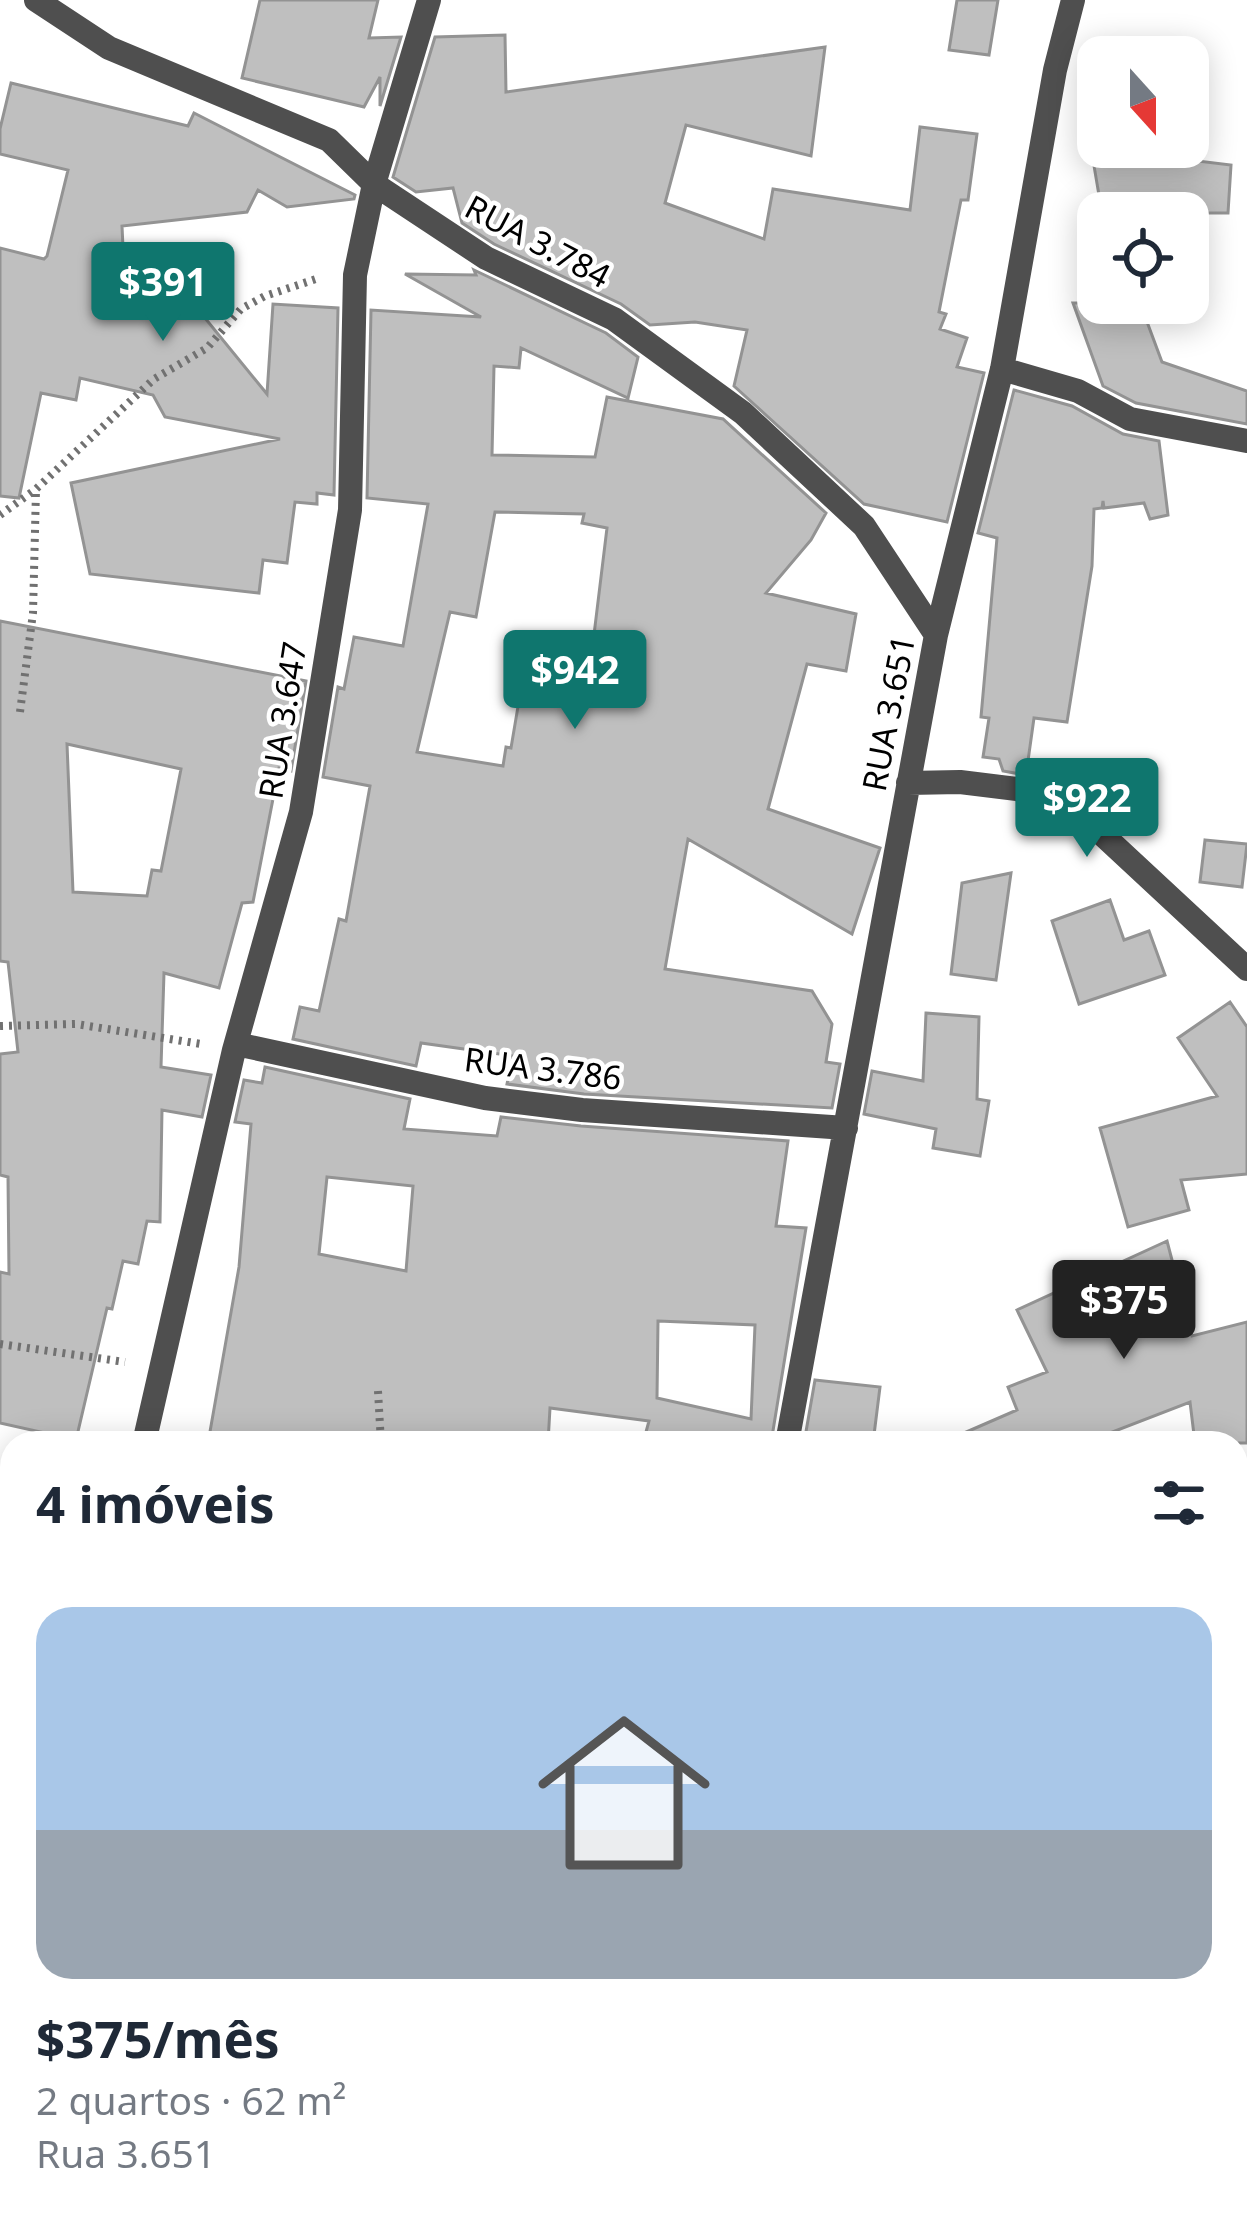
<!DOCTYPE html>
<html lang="pt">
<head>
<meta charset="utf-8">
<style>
	:root { --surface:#fff; --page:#f6f6f7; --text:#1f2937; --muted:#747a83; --line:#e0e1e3; --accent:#0f766e }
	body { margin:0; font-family:"Noto Sans",sans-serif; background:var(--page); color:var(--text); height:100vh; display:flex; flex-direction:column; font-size:45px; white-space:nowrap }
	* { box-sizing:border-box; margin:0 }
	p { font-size:39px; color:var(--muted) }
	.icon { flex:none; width:66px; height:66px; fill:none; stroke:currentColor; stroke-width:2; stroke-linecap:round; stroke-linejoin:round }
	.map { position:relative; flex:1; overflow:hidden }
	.details { position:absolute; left:0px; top:1431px; width:1248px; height:807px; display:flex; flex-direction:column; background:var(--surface); border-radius:36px 36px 0 0; box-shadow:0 6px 30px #0003 }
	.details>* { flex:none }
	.needle { width:78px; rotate:159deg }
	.tools { position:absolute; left:1077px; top:36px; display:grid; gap:24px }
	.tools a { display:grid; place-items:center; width:132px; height:132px; border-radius:24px; background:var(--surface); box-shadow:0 6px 30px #0003; font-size:60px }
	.price { position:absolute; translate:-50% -102px; padding:0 27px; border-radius:12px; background:var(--accent); color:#fff; font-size:39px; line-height:78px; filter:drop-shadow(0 3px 6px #0008) }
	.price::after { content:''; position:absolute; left:50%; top:72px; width:36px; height:27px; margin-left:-18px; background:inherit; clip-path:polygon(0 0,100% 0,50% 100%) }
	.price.active { background:#222; color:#fff }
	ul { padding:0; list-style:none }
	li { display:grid; align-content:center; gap:24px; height:636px; padding:0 36px }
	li+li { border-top:3px solid var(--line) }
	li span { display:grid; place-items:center; height:372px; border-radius:36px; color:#555 }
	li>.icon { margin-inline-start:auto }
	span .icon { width:216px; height:216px; fill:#fffc; stroke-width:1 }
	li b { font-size:51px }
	h2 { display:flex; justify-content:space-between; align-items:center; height:144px; padding:0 36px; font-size:51px }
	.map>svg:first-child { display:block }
</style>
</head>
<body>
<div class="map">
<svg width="1247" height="2236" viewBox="0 0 1247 2236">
	<rect width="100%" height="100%" fill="#fff"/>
	<path fill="#bfbfbf" stroke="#939393" stroke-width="3" fill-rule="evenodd" d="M260,0H378L369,38L401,37L380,106V77L364,107L242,78Z
		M957,0H998L989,55L949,50Z
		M505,35L506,92L825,47L811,156L686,125L665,203L764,239L773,189L910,210L920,127L977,134L968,200H961L939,312L946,314L940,329L967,338L957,367L984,373L947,522L864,504L734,386L747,330L695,322L650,325L621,304L494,244L462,223L453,188L416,192L393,177L435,37Z
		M11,83L188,126L194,113L355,195L354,199L287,207L258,190L247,212L122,226L124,269H165L267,394L273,304L338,308L334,495L317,493V504L295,502L287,563L263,560L259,593L90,574L71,483L280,439L165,417L153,395L80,378L76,400L41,393L19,498L0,496V248L44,259L47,256L68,170L0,154V129Z
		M1091,148L1231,165L1228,213H1102Z
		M474,270L606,333L638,357L628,398L521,348L519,368L494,366L492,455L595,457L607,397L723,419L826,513L811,540L766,593L856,614L846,671L807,664L768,809L880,848L852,934L688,839L665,969L812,991L832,1024L826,1062L840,1064L832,1108L584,1094L507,1084L513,1056L421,1043L416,1066L293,1039L300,1007L319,1011L339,919L346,921L370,786L323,777L338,687L344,689L354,637L403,646L428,504L367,498L371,310L481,317L405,274L476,275ZM495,512L584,514L582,523L607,528L588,684L579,682L578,687L523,677L511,748L506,747L503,766L417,752L450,612L476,617Z
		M1073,303H1140L1162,362L1247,391V424L1136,403L1103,386Z
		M1014,390L1072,406L1123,434L1159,441L1168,515L1150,519L1144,503L1104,508L1103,501L1102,508L1094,509L1092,566L1067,722L1034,718L1026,775L1003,771L999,759L983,757L989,718L981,717L997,538L978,533Z
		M0,621L306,681L291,771L279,768L253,902L242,903L219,988L164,973L161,1067L211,1075L202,1117L162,1110L160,1222L147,1221L138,1264L123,1261L112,1309L107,1308L76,1440L0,1423V1272L9,1274L8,1177L0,1175V1054L18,1052L8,962L0,961ZM67,744L181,769L161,871L152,870L147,896L73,892Z
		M1205,840L1247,844L1242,887L1200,882Z
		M1011,873L996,980L951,974L962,883Z
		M1110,900L1124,940L1149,931L1165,975L1079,1004L1052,921Z
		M1230,1002L1247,1027V1174L1181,1180L1189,1210L1128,1227L1100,1128L1217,1096L1178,1038Z
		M926,1013L979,1017L977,1099L989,1101L980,1156L933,1148L936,1129L864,1114L872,1071L923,1081Z
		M265,1067L410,1099L404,1129L497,1136L501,1117L581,1126L788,1141L776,1226L806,1228L771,1443H643L649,1421L550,1408L548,1443H208L239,1267L251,1124L235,1122L244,1080L262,1083ZM327,1177L413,1186L406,1271L319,1254ZM658,1321L755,1325L751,1419L657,1398Z
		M1167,1241L1192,1336L1247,1322V1443H1195L1190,1402L1084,1443H941L1017,1410L1008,1387L1047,1372L1017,1310Z
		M815,1380L880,1387L873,1443H804Z"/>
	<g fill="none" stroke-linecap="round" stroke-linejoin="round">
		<path stroke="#717171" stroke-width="8" stroke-dasharray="3 6" stroke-linecap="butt" d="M0,515L36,489L154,379L207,348L241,309L265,296L316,279
			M20,712L33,613L36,490
			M0,1026L76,1024L201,1044
			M0,1344L125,1362
			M378,1391L381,1443
			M0,1667L12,1666
			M0,2020L12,2021
			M393,2236L407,2226"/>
		<path stroke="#4f4f4f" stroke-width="24" d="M36,0L109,48L329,140L374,184L486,258L614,319L743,413L864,526L936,635
			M1002,369L1078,391L1130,419L1247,441
			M908,783L960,782L1017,789L1076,810L1247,969
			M236,1044L485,1098L582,1110L846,1128
			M144,1443L234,1050L301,812L350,510L355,275L374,184L429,0
			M787,1443L936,635L1002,369L1055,70L1073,0
			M0,2221L12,2147
			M622,2236L624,2226"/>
	</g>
	<g text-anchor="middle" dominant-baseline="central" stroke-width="9" stroke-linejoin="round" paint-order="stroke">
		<g font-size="33" fill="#000" stroke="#fff">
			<text transform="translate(538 241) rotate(28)">RUA 3.784</text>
			<text transform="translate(888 713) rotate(-79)">RUA 3.651</text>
			<text transform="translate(282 720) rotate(-81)">RUA 3.647</text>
			<text transform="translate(543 1068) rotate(7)">RUA 3.786</text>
		</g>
	</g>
</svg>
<div class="tools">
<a><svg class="needle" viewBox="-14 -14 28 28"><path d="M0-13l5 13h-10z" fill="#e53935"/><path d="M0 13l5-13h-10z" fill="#747a83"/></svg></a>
<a><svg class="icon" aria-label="locate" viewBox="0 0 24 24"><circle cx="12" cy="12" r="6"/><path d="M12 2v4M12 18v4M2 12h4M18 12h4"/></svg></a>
</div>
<b class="price" style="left:163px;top:344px">$391</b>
<b class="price" style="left:575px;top:732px">$942</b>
<b class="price" style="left:1087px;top:860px">$922</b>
<b class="price active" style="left:1124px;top:1362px">$375</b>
<section class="details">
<h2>4 imóveis<svg class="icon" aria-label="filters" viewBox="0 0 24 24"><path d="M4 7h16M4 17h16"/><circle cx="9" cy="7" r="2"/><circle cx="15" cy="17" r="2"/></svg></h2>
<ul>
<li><span style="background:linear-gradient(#a9c7e8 60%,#9aa5b1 0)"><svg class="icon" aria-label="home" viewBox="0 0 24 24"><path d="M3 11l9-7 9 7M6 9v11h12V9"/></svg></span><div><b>$375/mês</b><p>2 quartos · 62 m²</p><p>Rua 3.651</p></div></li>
</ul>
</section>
</div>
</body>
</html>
